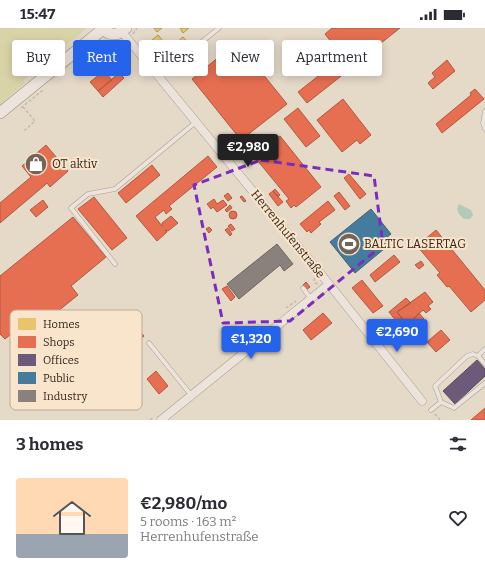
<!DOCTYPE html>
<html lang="en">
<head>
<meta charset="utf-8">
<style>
	:root { --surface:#fff; --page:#f2f2f3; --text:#2b2b33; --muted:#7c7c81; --line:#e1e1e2; --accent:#2563eb }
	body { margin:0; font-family:Bitter,serif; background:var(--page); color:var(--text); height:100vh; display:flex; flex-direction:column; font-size:15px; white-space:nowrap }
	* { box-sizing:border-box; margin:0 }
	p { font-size:13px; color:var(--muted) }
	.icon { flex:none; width:22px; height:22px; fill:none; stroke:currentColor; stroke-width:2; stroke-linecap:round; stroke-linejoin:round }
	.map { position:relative; height:392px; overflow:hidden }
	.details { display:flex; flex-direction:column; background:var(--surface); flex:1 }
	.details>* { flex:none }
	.top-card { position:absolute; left:12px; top:12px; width:461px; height:36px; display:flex; gap:8px }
	.price { position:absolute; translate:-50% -34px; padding:0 9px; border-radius:4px; background:var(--accent); color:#fff; font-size:13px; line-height:26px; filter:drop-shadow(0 1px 2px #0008) }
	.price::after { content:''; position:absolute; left:50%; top:24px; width:12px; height:9px; margin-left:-6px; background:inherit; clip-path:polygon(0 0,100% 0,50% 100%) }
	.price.on { background:#222; color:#fff }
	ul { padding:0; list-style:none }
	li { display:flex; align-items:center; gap:12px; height:100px; padding:0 16px }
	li+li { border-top:1px solid var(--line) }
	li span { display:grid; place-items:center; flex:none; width:112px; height:80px; border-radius:4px; color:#555 }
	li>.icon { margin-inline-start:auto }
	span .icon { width:48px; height:48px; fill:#fffc; stroke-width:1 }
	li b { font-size:17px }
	h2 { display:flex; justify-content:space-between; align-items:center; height:48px; padding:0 16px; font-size:17px }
	.tag { padding:0 14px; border-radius:4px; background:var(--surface); box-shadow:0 2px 10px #0003; font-size:14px; line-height:36px }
	.tag.on { background:var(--accent); color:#fff }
	.status { display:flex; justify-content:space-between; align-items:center; height:28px; padding:0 20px; background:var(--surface); direction:ltr }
	.status svg { height:11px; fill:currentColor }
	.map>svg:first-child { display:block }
</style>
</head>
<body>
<div class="status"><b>15:47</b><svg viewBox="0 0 49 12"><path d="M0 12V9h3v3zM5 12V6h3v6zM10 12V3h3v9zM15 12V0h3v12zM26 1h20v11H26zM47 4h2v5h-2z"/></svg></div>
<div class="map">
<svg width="485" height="392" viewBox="0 0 485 392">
	<rect width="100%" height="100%" fill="#e5d9c8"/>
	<path fill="#d9d4a8" d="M0,0H87L23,52L25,55L0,77Z
		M109,9L121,13L110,18L103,10Z
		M97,13L104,19L101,24L81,29L45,58L68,36Z"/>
	<path fill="#b5c9b9" d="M459,176L471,182L473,187L470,191H464C459,186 455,183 459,176Z"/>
	<path fill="#e9c46a" stroke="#b49452" d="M154,0H162L157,4Z
		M180,0H189L183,5Z
		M158,7L167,18L160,24L151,13Z
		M183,9L189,16L182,22L176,15Z
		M168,26L171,30L162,38L158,34Z"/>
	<path fill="#e76f51" stroke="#b25840" d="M332,0H400L351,39L325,6Z
		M237,14L287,76L241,112L192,51Z
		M447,32L455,43L433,61L428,55L435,49L432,45Z
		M336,34L345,45L307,75L298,64Z
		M104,43L112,52L98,63L90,54Z
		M119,45L124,50L103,69L98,63Z
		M475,61L484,71L442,105L436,96L471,67L470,65Z
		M343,71L371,107L360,116L357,112L342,124L317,92Z
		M298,80L320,108L306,119L284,91Z
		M265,107L271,115L280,108L321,159L296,179L294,177L291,180L286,173L289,171L248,121Z
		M46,117L68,143L50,159L47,155L45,157L0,195V175L31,149L22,138Z
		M208,128L217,139L169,178L172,181L166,186L164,182L155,189L162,198V195L171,188L178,195L168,203L165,202L167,204L157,213L136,188Z
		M152,137L160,147L126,175L118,165Z
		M349,146L366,166L360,171L344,150Z
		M275,161L280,167L278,169L273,163Z
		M273,163L283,174L278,178L269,166Z
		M339,164L350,178L345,182L334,168Z
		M228,165L232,170L228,173L224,168Z
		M242,168L246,173L244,174L240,169Z
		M94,169L127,210L112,222L78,181Z
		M214,171L217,176L223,172L227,177L217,184L213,179L211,181L207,176Z
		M43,172L48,179L36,189L30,182Z
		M328,173L335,182L319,194L321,196L311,205L309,202L307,204L300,196Z
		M230,177L232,180L227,184L225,182Z
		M229 187a4 4 0 1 1 8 0a4 4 0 1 1-8 0Z
		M73,189L106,229L71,258L78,267L32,304L25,295L5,311L0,306V248Z
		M231,196L235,201L232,203L228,198Z
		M209,199L212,202L209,205L206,201Z
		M228,200L232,206L230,208L225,202Z
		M436,202L485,262V272L471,284L449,258L447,259L437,247L440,245L417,218Z
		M394,227L400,234L375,254L370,247Z
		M421,233L424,237L419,241L415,237Z
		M362,252L383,278L373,285L352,260Z
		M306,254L310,259L306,262L303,257Z
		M227,258L235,269L231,273L222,261Z
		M425,264L433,274L428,278L431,281L426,285L423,282L407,297L397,284Z
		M406,270L411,275L397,284L407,297L419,285L424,291L406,305L389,284Z
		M323,285L332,295L311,312L303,302Z
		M130,292L144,308L126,324L112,308Z
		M441,302L450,312L436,324L427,314Z
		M156,343L168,358L159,366L147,351Z
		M485,380V392H471Z"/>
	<path fill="#6d597a" stroke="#5d495d" d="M477,332L485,341V348L455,376L443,363Z"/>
	<path fill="#457b9d" stroke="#416176" d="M371,181L391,206L386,210L390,216L355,245L330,214Z"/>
	<path fill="#8a817c" stroke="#71655f" d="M277,216L293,236L284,243L280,237L239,271L227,256Z"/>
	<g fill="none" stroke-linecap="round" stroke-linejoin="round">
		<g stroke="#a99e92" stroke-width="5">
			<path id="service" d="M159,48L219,0
				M485,83L483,95L485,101
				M115,236L71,180L88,166L115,161L196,94
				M303,260L311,271
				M149,315L191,367
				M478,328L485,321
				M485,336L478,328L473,326L467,328L435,358L441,374L454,380L485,355
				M431,382L441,374"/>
		</g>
		<g stroke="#a99e92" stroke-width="9">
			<path id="minor" d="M122,4L329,256L422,373
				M161,392L329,256"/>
		</g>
		<g stroke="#998d82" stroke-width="12">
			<path id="secondary" d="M102,0C110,8 119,8 126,0
				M0,85L103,1"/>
		</g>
		<path stroke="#c4bab1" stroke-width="1.5" stroke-dasharray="3 2" stroke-linecap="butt" d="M133,6L137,0
			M102,14L108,22
			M119,17L131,28
			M83,30L103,25L122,15
			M23,79L35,93L24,103
			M21,80L43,62
			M314,250L315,255L318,256
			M286,280L296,273
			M435,386L440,392
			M150,392L154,389"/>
		<use href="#service" stroke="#ece4db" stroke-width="4"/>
		<use href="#minor" stroke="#ece4db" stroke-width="8"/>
		<use href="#secondary" stroke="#ece4db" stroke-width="11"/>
	</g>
	<path fill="none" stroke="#7b2cbf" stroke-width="3" stroke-dasharray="8 5" stroke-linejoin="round" d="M261,132L374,148L383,217L290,293L223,295L194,157Z"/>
	<defs>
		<g id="shop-disc" transform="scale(1.15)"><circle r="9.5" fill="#756357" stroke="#f8e5cb"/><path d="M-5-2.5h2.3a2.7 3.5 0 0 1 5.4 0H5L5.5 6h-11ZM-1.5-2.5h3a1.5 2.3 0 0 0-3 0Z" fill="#fff"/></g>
		<g id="stadium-disc" transform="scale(1.15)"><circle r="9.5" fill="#756357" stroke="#f8e5cb"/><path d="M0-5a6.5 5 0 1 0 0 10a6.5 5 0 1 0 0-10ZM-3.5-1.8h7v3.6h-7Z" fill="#fff"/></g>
	</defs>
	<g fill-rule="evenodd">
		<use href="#shop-disc" x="36" y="136"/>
		<use href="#stadium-disc" x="349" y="216"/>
	</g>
	<g text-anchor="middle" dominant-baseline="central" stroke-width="4" stroke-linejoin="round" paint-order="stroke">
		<g font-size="12" fill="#38241a" stroke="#f8e5cb" text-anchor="start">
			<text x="52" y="136">OT aktiv</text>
			<text x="364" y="216">BALTIC LASERTAG</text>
		</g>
		<g font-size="12" fill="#38241a" stroke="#f8e5cb">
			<text transform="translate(288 206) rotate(51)">Herrenhufenstraße</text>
		</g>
	</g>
	<rect x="10" y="282" width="132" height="100" rx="6" fill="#f8e5cb" stroke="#beab96" stroke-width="1"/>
	<rect x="18" y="290" width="18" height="12" fill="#e9c46a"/>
	<rect x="18" y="308" width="18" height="12" fill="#e76f51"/>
	<rect x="18" y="326" width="18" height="12" fill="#6d597a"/>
	<rect x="18" y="344" width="18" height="12" fill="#457b9d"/>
	<rect x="18" y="362" width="18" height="12" fill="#8a817c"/>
	<g font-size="11" fill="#38241a">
		<text x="43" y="300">Homes</text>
		<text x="43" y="318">Shops</text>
		<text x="43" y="336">Offices</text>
		<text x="43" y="354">Public</text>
		<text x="43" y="372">Industry</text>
	</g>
</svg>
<b class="price on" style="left:248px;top:140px">€2,980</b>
<b class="price" style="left:397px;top:325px">€2,690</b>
<b class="price" style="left:251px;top:332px">€1,320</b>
<div class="top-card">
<a class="tag">Buy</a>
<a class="tag on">Rent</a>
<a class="tag">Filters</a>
<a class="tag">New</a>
<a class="tag">Apartment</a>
</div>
</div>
<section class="details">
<h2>3 homes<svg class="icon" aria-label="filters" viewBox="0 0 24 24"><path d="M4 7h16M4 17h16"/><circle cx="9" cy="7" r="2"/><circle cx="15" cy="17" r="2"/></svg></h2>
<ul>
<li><span style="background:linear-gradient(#ffd9b3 70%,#9aa5b1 0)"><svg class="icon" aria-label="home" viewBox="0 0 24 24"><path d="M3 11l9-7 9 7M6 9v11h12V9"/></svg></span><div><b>€2,980/mo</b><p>5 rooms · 163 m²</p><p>Herrenhufenstraße</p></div><svg class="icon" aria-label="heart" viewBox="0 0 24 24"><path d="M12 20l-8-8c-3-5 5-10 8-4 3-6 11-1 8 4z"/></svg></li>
</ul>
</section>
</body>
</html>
